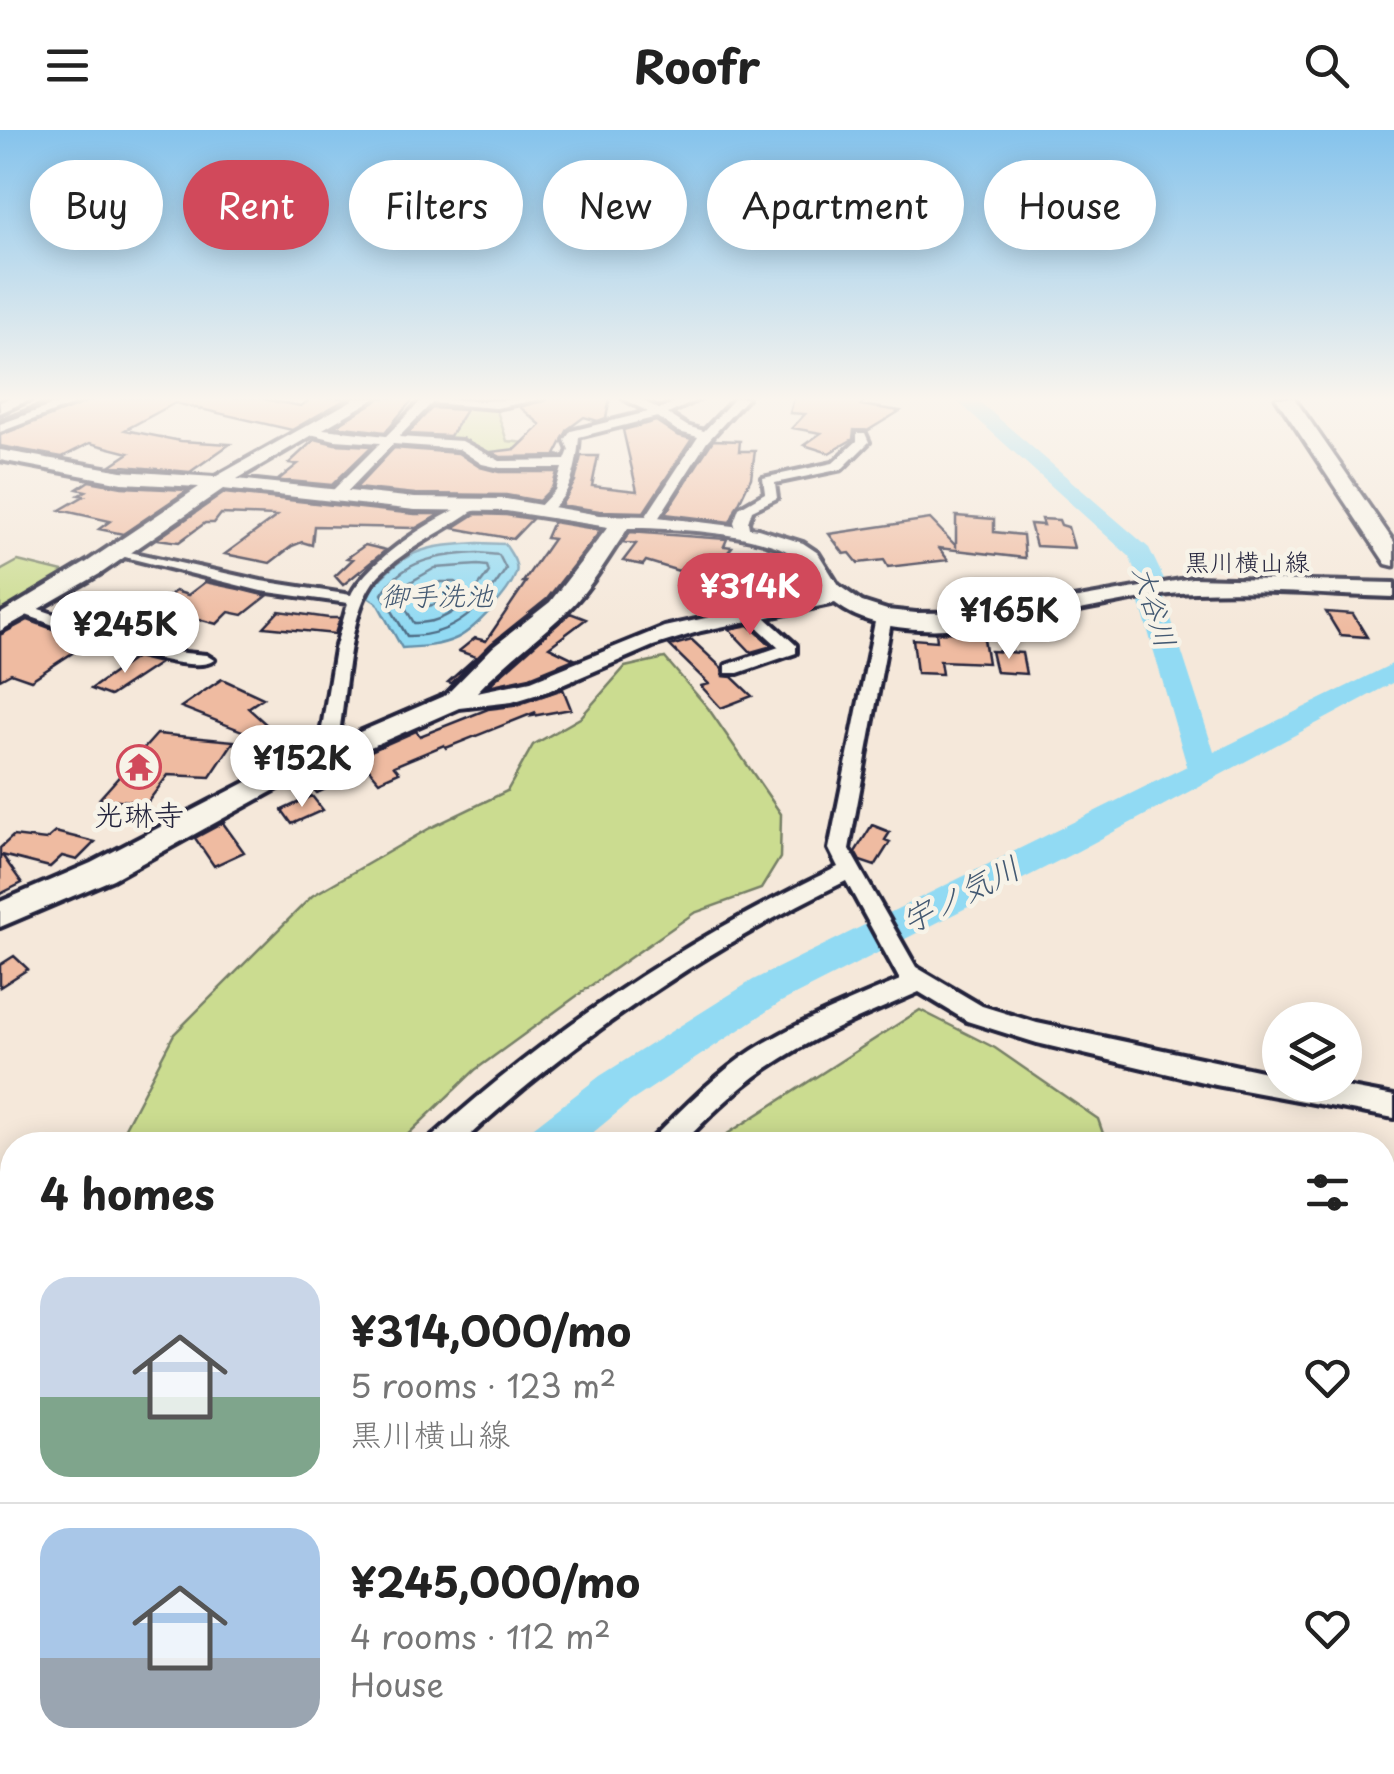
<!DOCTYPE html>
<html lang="en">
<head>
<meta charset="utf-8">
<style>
	:root { --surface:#fff; --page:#f2f2f2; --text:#222; --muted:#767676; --line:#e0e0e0; --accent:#d1495b }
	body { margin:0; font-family:"Playpen Sans","Klee One",sans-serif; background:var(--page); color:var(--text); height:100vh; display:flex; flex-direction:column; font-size:38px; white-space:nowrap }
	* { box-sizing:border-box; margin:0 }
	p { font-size:32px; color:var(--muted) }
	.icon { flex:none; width:55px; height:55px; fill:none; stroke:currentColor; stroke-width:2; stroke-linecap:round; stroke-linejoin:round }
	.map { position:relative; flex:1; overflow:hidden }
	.details { position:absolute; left:0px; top:1002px; width:1395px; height:642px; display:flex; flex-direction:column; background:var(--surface); border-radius:40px 40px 0 0; box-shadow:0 5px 25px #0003 }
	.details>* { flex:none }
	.hud { position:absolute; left:30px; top:30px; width:1335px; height:90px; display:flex; gap:20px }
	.fabs { position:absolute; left:1262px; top:872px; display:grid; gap:20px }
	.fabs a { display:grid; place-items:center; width:100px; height:100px; border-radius:50%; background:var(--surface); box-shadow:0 5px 25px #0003; font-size:50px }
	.price { position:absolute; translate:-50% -85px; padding:0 22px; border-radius:35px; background:#fff; color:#222; font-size:32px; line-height:65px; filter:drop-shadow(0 2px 5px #0008) }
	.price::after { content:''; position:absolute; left:50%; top:60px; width:30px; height:22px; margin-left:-15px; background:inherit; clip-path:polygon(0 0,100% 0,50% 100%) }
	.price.current { background:var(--accent); color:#fff }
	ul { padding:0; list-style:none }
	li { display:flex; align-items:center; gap:30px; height:250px; padding:0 40px }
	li+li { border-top:2px solid var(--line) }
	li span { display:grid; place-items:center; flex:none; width:280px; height:200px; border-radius:30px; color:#555 }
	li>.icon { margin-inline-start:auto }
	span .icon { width:120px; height:120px; fill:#fffc; stroke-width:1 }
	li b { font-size:42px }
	h2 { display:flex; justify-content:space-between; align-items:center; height:120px; padding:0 40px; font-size:42px }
	.pill { padding:0 35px; border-radius:45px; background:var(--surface); box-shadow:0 5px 25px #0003; font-size:35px; line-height:90px }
	.pill.current { background:var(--accent); color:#fff }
	header { display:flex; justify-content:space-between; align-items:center; height:130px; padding:0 40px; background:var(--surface); font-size:45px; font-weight:700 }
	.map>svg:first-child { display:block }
</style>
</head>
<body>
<header><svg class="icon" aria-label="menu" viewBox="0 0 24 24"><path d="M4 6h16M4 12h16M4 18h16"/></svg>Roofr<svg class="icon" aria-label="search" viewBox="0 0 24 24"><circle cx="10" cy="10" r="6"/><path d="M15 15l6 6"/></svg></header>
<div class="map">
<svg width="1394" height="1644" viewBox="0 0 1394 1644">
	<rect width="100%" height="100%" fill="#f5e8da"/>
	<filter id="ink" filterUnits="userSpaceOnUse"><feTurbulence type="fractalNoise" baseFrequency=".01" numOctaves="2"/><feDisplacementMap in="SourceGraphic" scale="20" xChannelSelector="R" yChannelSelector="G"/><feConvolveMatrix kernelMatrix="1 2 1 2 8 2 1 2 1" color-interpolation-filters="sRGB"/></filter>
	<g filter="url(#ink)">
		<path fill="#cbdc90" stroke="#767f66" stroke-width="2.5" d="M433,272L453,277L496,278L507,311L526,313L557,330L494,331L471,313L403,307Z
			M18,431L71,444L0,489V441Z
			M665,528L708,578L781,684L780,728L761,759L694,783L611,841L475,940L397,1015H116L174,904L312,766L430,698L507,661L533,615L580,588L625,537Z
			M920,880L995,918L1098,989L1107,1015H710Z
			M12,1065V1446L0,1461V1067Z
			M231,1632H1193V1633L1190,1644H222Z"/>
		<path fill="#91daf3" stroke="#6590a9" stroke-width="2.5" d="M478,413L505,414C510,423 519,433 516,443C510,462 474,500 457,508C440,516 421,517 402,518L377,473L366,466C401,420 423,416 478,413Z"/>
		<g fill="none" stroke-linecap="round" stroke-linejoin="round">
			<path stroke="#4e6c85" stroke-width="2.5" d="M478,423L499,425L506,439C482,477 455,507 407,506L382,464C403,429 440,425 478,423Z
				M478,435L487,436L489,442C470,469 450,494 414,493L398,465L400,458L435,438Z
				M440,452H455L459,458L442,473L423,477L419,465Z"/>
			<path fill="#91daf3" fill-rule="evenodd" d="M954,268H975L1149,418L1166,453L1165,470L1214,622L1394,533V552L1078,721L781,872L630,972L578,1015H523L529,1001L600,946L753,850L1187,636L1139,470L1140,453L1129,426Z
				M12,1628V1632H79L74,1644H6Z"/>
		</g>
		<path fill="#efbba1" stroke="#22223b" stroke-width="2.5" d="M96,268H257L301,276L312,268H348L292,300L175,273L125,300L181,311L230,314L190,342L111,335L129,323L90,313L62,327L0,316V305Z
			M380,268H414L385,302L335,296Z
			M549,268H610L606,288L598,291L584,287L568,299L555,325L562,326L501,327L491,322L516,319L541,295L520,277Z
			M794,268H865L861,275L900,281L867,301L854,300L853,309L829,323L804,315L821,303L792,298L805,284L790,283Z
			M432,278L466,280L450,306L407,304Z
			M656,291L677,305L692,309L644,382L599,381L561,375L575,351L581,326H598L592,356L637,361L623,300Z
			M315,309L335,314L372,316L332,355L278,350L298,334L289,333Z
			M713,310L740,311L739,321H755L751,348L730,392L665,384Z
			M394,318L458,323L480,337L499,342H557L552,358L539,371L506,365L415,364L356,358Z
			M89,351L122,357L188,360L123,404L99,399L110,391L60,380L84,366L79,365L86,361L77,359Z
			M224,363L415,384H440L416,398L314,396L312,415L302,412L292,416L270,433L225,424L277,386L221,384L214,393H205L179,412L157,409Z
			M475,384L506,385L532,389L513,409L453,398Z
			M956,386L994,389V402L1023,405L1025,428L939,418L948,430L888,437L884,430L858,433L850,423L844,424L829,404L930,389L956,416Z
			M1041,389L1059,390L1061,395L1068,397L1074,418L1036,416L1030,394L1043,395Z
			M553,392L601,400L547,469L491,514L452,553L448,552L476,527L459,521L475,508L486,511L526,452H523L553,409L546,408Z
			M630,402L727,409L724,416L732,417L714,440L689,432L679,441L646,431L643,435L623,431L636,414L623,412Z
			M365,415L386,420L343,455L335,446L353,429L347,428Z
			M205,452L239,459L267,466L243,485L229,482L217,494L164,480L168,478L158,475L175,461L188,465Z
			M279,481L329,488H340L335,504L264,497Z
			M1326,482L1353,484L1367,507L1340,505Z
			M570,483L586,489L549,517L574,529L530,547L488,556Z
			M28,490L89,512L31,550L11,543L0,549V505Z
			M749,495L772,516L751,522L729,499Z
			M936,502L983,503L988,533L940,531L942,544L917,543L913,509L937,511Z
			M692,510L722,538L723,546L732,547L752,566L721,578L701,556L709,554L670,516Z
			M991,521L1022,523L1026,544L996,542Z
			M136,527L160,533L110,566L91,559Z
			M222,549L263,568L248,578L289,615L322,604L329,611L293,626L288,619L181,577Z
			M563,559L571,579L532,586L536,582L446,618L444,615L394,636L399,642L379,651L369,639L317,663L305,650L416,601L420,606L488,579L513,576Z
			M157,604L234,611L210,647L168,645L147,673L100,668Z
			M312,666L323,680L292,694L282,680Z
			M223,693L244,722L214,736L195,708Z
			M872,695L890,702L885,710L890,712L875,736L860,731L855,722Z
			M55,702L95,712L77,730L62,726L50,737L2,725L22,753L0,764V718L13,706L46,710Z
			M14,826L28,839L0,857V835Z"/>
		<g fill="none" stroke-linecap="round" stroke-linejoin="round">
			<g stroke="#22223b" stroke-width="8">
				<path id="street" d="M73,268H90L0,302V294Z
					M418,268L482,271L545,268L496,278L432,273L399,307L462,311L500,331L565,330L569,320L565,310L571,301L648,282L623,268H638L659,279L685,268H701L668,284L687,296L704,301L735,268H747L707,312L656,392L649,396L642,392L698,307L679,302L657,287L579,307C577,333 573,369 543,384L536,380L555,360L562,338H500L482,334L459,319L393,314L341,368H331V362L380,313L335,310L306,303V297L386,306L421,271Z
					M857,303H865L869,312L842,339L775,353L777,368L752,380L748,392L750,403L738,406L734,392L739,378L765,363L763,348L833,333L857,311Z
					M480,370L485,371V377L471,382C441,403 405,419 379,445C349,476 347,554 340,597L359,616L350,622L343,620L322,598L335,519L348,473L261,461L109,423L116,419L261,451L351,465C369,429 442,381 480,370Z
					M24,474L164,521L206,525L214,530C188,550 53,494 18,482L16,479Z
					M744,479H756L796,515V523L738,543H726V535L779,517L744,485Z
					M884,482L892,487L849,719L916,837L982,876L1037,893L1280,945V955H1335L1394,966V988L1216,955L1037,913L967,891L919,862C868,884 814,906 767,938C735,960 708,987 681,1015H650L654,1007C685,976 716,944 753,920C799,891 851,871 900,850L846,751C704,820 576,907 459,1015H428L432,1007C555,896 689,807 838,737L829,719L876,487Z
					M12,1481V1527L0,1532V1486Z
					M145,1632H188L183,1644H141Z"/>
			</g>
			<g stroke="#22223b" stroke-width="8">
				<path id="secondary" d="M10,268H33L0,283V272Z
					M356,268H376L237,349L415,368L506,369L599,385L649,386L758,399L803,413L818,423L838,455L862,472L887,480L916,483L1000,482L1192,448L1394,453V467C1328,465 1261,459 1195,462C1100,465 918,537 835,473L701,501L653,516L548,561L512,572L459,578L282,656L113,749L0,797V772L91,733L262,644L446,565L493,517L550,472L608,397L506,381L415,380L223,359L103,442L0,501V484L87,432L199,357L122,353L0,330V320L122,341L215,347ZM628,398C669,398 760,402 793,425C806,434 813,449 821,463L664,497L531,551L477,562C505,532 537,509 566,482C591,458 609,426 628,398Z"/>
			</g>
			<g stroke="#22223b" stroke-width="7">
				<path id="primary" d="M1276,268H1294L1394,412V436L1386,434Z"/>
			</g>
			<use href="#street" fill="#f7f3e8" fill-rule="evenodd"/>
			<use href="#secondary" fill="#f7f3e8" fill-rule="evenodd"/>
			<use href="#primary" fill="#f7f3e8" fill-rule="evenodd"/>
			<path stroke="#22223b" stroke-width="4" d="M0,290L56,268"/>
		</g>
	</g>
	<linearGradient id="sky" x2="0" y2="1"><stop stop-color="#85c3ec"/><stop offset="0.54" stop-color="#faf5ee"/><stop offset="1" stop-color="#faf5ee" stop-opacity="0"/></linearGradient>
	<rect width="1394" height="498" fill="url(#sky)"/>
	<defs>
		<g id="temple-ring" transform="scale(2.25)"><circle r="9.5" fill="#f7f3e8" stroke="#d1495b" stroke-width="1.5"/><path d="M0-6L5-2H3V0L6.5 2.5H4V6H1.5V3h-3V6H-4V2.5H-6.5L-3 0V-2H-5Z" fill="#d1495b"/></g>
	</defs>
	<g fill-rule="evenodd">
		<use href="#temple-ring" x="139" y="637"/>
	</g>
	<g text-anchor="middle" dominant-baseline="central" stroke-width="9" stroke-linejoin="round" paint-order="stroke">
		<g font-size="25" fill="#22223b" stroke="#f7f3e8">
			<text x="1247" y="431">黒川横山線</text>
		</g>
		<g font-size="28" font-style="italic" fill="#435972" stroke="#f7f3e8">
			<text x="437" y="464">御手洗池</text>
			<text transform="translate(1156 476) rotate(73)">大谷川</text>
		</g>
		<g font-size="30" fill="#22223b" stroke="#f7f3e8">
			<text x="139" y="683">光琳寺</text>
		</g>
		<g font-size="32" font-style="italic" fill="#435972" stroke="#f7f3e8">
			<text transform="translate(960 763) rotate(-27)">宇ノ気川</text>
		</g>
	</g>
</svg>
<div class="fabs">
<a><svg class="icon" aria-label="layers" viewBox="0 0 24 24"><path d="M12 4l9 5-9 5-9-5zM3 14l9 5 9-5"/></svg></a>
</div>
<b class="price current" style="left:750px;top:508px">¥314K</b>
<b class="price" style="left:1009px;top:532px">¥165K</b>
<b class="price" style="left:125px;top:546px">¥245K</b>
<b class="price" style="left:302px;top:680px">¥152K</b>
<div class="hud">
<a class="pill">Buy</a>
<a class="pill current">Rent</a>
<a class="pill">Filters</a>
<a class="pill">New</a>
<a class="pill">Apartment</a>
<a class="pill">House</a>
</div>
<section class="details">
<h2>4 homes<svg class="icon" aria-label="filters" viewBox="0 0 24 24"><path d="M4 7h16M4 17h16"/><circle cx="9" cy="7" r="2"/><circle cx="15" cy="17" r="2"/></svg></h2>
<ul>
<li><span style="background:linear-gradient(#c9d6e8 60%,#7fa58c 0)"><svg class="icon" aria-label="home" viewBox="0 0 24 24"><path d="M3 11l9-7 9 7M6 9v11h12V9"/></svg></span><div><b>¥314,000/mo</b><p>5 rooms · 123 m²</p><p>黒川横山線</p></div><svg class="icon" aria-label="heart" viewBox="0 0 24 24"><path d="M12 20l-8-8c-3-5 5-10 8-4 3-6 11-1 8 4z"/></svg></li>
<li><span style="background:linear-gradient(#a9c7e8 65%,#9aa5b1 0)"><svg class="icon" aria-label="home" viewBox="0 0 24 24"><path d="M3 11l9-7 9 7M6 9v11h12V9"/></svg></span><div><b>¥245,000/mo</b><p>4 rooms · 112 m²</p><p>House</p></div><svg class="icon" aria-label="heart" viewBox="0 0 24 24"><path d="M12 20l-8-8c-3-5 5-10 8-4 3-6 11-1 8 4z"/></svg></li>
</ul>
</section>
</div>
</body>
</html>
